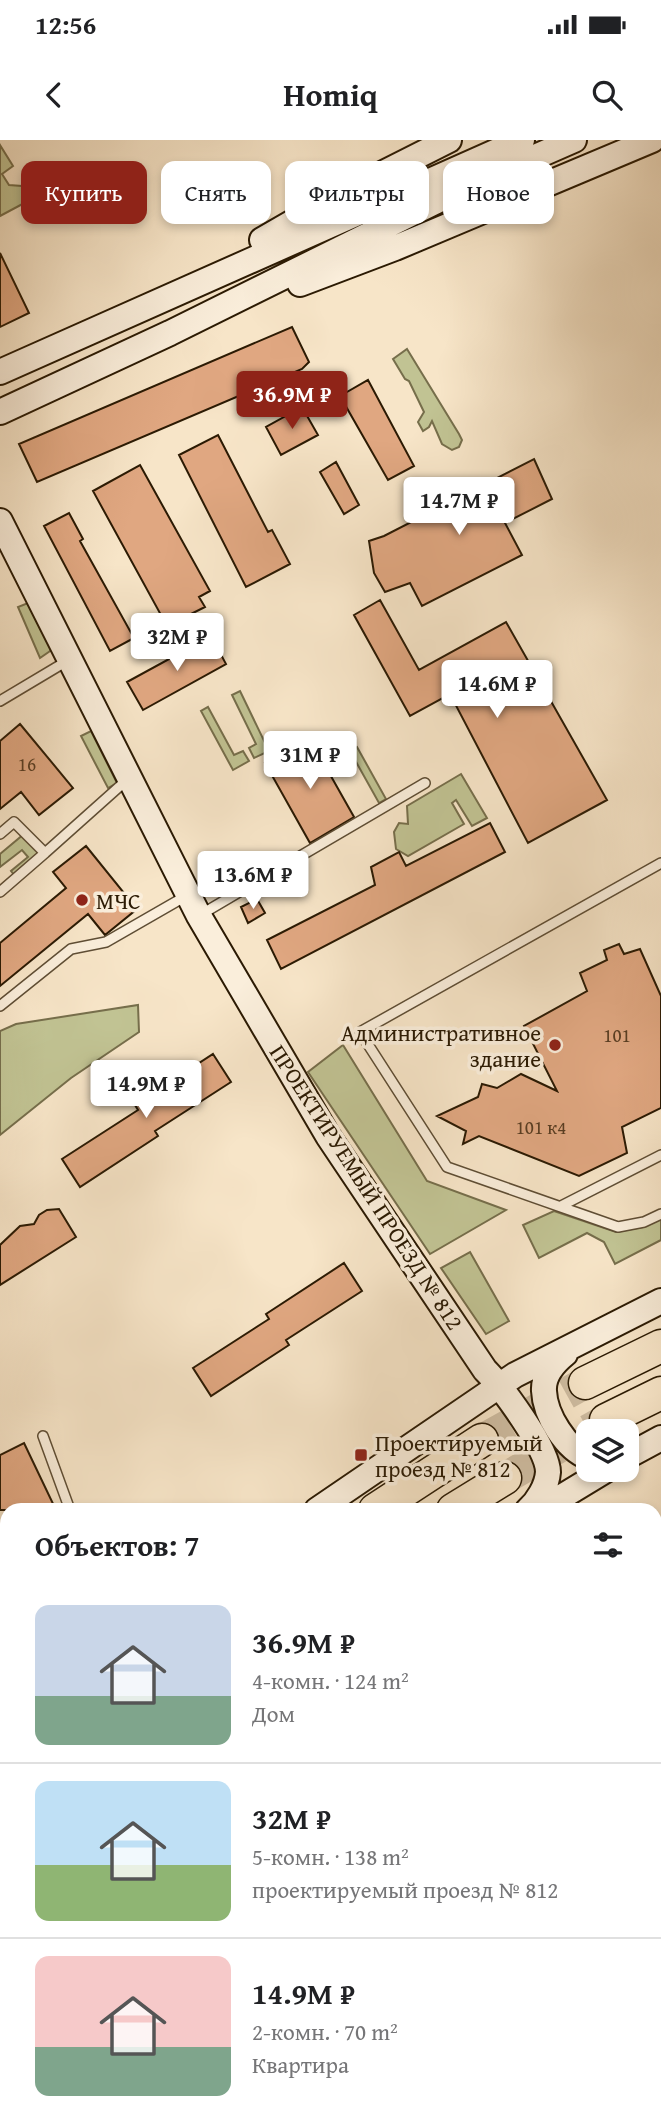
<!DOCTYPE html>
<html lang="ru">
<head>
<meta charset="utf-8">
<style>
	:root { --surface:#fff; --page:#f6f6f6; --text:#202124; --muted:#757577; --line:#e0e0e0; --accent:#8f2418 }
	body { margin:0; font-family:"Gentium Book Plus",serif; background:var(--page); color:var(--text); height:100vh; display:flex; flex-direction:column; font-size:26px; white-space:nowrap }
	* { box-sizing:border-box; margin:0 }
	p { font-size:23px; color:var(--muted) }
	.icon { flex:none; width:38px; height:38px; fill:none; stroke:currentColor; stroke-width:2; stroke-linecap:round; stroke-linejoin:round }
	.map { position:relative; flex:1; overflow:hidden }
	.panel { position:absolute; left:0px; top:1363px; width:662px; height:625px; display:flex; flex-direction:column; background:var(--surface); border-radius:21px 21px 0 0; box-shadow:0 4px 10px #0003 }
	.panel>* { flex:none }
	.banner { position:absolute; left:21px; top:21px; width:620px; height:63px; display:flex; gap:14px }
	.controls { position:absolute; left:576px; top:1279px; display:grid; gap:14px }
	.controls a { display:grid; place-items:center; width:63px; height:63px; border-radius:14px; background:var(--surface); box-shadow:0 4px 10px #0003; font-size:35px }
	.price { position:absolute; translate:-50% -60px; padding:0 16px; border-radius:7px; background:#fff; color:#222; font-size:23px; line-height:46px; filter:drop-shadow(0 2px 4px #0008) }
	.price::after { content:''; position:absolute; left:50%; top:42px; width:21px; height:16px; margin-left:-10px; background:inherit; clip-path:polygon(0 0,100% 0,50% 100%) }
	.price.selected { background:var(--accent); color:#fff }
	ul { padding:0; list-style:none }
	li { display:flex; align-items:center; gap:21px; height:175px; padding:0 35px }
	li+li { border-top:2px solid var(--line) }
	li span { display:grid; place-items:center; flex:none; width:196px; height:140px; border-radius:14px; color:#555 }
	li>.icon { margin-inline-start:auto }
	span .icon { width:84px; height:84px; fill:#fffc; stroke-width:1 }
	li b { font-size:30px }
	h2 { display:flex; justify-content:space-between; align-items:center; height:84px; padding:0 35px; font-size:30px }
	.pill { padding:0 24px; border-radius:14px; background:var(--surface); box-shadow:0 4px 10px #0003; font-size:24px; line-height:63px }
	.pill.selected { background:var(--accent); color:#fff }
	.status { display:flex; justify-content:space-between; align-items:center; height:49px; padding:0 35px; background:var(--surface); direction:ltr }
	.status svg { height:19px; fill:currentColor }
	header { display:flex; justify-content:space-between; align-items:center; height:91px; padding:0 35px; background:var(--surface); font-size:32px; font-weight:600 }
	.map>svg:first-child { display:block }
</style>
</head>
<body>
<div class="status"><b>12:56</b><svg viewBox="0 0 49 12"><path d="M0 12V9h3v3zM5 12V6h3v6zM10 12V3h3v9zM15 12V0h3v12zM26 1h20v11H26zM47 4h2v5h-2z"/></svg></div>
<header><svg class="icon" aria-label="back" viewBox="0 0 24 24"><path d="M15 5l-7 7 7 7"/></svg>Homiq<svg class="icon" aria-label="search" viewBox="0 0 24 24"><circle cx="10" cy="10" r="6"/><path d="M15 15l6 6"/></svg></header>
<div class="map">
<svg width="661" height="1987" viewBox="0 0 661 1987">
	<rect width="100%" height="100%" fill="#f7e5c8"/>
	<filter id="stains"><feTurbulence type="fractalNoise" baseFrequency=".00286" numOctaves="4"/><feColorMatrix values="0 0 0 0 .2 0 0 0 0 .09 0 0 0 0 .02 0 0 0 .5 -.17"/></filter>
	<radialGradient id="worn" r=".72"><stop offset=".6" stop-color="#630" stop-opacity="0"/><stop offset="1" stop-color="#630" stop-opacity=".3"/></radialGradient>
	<path fill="#c1c393" stroke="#766e4b" stroke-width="2" d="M0,5L13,26L2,34L9,45L22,46L30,60L0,76Z
		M407,209L459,294L462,300L459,307L452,310L442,304L432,281L429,287L423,291L418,282L424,272L409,241L405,239L393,219Z
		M28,463L53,509L40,518L18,467Z
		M240,551L269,611L254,618L249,608L256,604L232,555Z
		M208,567L234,615L243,611L249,621L233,630L201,571Z
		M91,591L117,643L108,648L81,596Z
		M357,607L386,659L379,663L350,611Z
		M461,634L487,678L472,686L456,660L452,663L464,684L408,716L396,709L394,692L399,683L408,684L407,666Z
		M24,694L41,715L15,736L11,731L28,717L22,710L0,727V714Z
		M138,865L139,892L71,938L0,995V891L16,884Z
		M343,905L427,1041L506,1070L430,1114L308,932Z
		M554,1071L616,1092L643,1087L661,1079V1100L615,1124L604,1102L587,1093L539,1118L523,1085Z
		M470,1112L509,1181L486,1194L441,1128Z"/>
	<path fill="#e0a781" stroke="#2b1a03" stroke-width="2" d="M0,113L29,173L0,187Z
		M292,187L309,222L302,229L37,342L19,304Z
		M368,240L414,326L388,340L340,256Z
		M302,267L318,295L281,315L266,287Z
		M218,295L268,392L272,390L290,424L246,447L179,315Z
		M534,319L552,359L505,383L522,415L422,466L410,443L385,452L374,433L369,401L384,396Z
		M336,322L359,365L344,374L320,332Z
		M140,325L210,451L199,457L205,467L167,486L93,351Z
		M69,373L83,399L80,401L134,498L110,511L44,386Z
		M380,460L419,530L506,482L607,660L528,703L450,554L410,576L354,475Z
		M211,496L226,524L143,570L127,542Z
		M20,584L73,648L39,675L21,652L0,669V601Z
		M310,599L354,677L310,703L265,623Z
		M490,683L505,712L281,829L267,800L375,745L371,727L399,712L406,726Z
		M86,706L137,769L105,795L88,774L0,846V803L66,748L53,732Z
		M257,759L265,773L248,783L241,767Z
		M619,804L624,814L640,809L661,856V968L622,987L627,1013L579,1036L479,996L463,1004L466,991L437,976L478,957L482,944L497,948L521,934L557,951L524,886L587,851L580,833L607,820L604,810Z
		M213,914L231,942L155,991L158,996L80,1047L62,1019L138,970L135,965Z
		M59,1069L76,1097L0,1145V1105L20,1086L34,1084L39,1075L47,1070Z
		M344,1123L362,1151L286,1200L289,1205L211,1256L193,1228L269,1179L266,1174Z
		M24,1303L56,1370H0V1315Z"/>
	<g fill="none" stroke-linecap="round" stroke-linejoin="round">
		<path stroke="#cebca1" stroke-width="32" stroke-dasharray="32 16" stroke-linecap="butt" d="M482,1300L585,1243
			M505,1338L606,1280"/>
		<g stroke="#5e4d34" stroke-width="12">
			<path id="lane" d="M0,561L67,521
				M0,694L14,682L45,713L129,638
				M661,723L360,892L447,1027L618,1087L644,1082L661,1074
				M0,752L45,713
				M200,775L425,643
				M0,866L71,809L106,802L186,756
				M561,1066L661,1015
				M43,1296L70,1370
				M0,1439L7,1453
				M654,1452L661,1446
				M654,1649L661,1651
				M237,1987L241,1981
				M462,1987L466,1981"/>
		</g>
		<g stroke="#2b1a03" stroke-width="28">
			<path id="secondary" d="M262,100L340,55L449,0
				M300,144L395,108L652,0
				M0,232L522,0
				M0,272L170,193L455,52L574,0
				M0,381L199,776L328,996L485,1230C502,1247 548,1309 548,1332C547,1346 538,1361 528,1370
				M565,1214C554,1223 543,1236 544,1251C545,1275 566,1309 588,1317
				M626,1317L661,1298
				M317,1370L515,1235L661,1161
				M540,1370L606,1330
				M0,1636L7,1629
				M0,1822L7,1815"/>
		</g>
		<g stroke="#2b1a03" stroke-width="35">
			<path id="highway" d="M585,1243L661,1206
				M606,1280L661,1253
				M375,1370L482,1300
				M453,1370L505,1338
				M0,1693L7,1687
				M0,1759L7,1753"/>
		</g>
		<use href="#lane" stroke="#faeedb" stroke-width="9"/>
		<use href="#secondary" stroke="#faeedb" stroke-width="24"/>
		<use href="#highway" stroke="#f7e5c8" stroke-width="32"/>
	</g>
	<g fill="#8f2418" stroke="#faeedb" stroke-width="2.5">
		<circle cx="82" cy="760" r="7"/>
		<circle cx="555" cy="905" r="7"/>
		<rect x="354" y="1308" width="14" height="14" rx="3.5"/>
	</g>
	<g text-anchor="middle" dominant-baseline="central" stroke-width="7" stroke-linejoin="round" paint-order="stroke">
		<g font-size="19" fill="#583d22">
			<text x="27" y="624">16</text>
			<text x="617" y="895">101</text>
			<text x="541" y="987">101 к4</text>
		</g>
		<g font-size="23" fill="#2b1a03" stroke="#faeedb" text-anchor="start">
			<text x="96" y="760">МЧС</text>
			<text x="541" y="892" text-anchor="end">Административное<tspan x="541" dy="26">здание</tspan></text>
			<text x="375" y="1302">Проектируемый<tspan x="375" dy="26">проезд № 812</tspan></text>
		</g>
		<g font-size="23" fill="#2b1a03" stroke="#faeedb">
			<text transform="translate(367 1047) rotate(57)">ПРОЕКТИРУЕМЫЙ ПРОЕЗД № 812</text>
		</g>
	</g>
	<rect width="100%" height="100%" filter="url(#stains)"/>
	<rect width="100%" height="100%" fill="url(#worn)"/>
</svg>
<div class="controls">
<a><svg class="icon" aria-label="layers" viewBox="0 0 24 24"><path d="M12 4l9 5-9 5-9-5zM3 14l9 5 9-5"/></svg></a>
</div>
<b class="price selected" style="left:292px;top:291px">36.9M ₽</b>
<b class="price" style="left:459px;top:397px">14.7M ₽</b>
<b class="price" style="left:177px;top:533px">32M ₽</b>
<b class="price" style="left:497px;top:580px">14.6M ₽</b>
<b class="price" style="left:310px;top:651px">31M ₽</b>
<b class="price" style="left:253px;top:771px">13.6M ₽</b>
<b class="price" style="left:146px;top:980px">14.9M ₽</b>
<div class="banner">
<a class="pill selected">Купить</a>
<a class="pill">Снять</a>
<a class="pill">Фильтры</a>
<a class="pill">Новое</a>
</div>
<section class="panel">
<h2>Объектов: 7<svg class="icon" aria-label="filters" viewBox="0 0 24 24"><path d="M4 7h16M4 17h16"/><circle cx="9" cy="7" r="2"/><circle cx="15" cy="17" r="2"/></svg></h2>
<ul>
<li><span style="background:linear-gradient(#c9d6e8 65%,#7fa58c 0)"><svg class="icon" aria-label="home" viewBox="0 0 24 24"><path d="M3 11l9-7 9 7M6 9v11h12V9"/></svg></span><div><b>36.9M ₽</b><p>4-комн. · 124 m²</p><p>Дом</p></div></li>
<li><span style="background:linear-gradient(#bfe0f5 60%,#8fb573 0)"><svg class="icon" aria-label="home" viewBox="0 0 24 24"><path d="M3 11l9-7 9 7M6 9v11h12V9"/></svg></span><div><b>32M ₽</b><p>5-комн. · 138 m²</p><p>проектируемый проезд № 812</p></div></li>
<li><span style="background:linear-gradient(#f6c9c9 65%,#7fa58c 0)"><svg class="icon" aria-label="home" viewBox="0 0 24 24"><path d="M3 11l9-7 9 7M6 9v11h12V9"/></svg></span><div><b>14.9M ₽</b><p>2-комн. · 70 m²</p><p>Квартира</p></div></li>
</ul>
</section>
</div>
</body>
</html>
